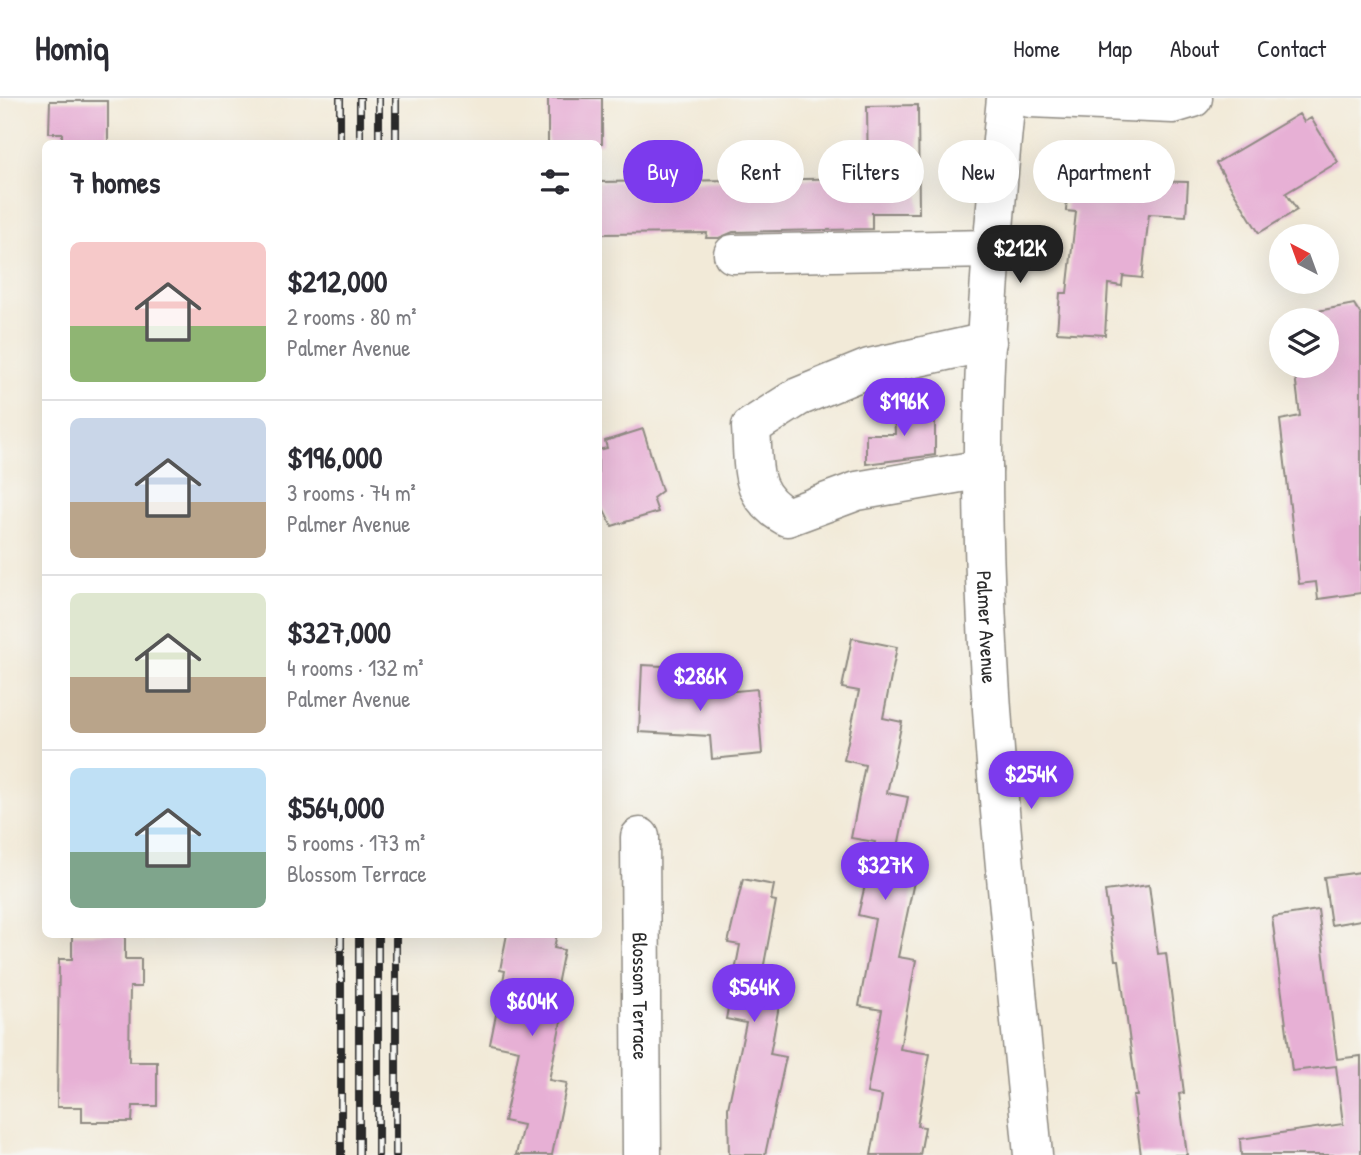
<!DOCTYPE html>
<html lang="en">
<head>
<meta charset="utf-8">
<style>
	:root { --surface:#fff; --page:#f7f7f7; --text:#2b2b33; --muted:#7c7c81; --line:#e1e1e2; --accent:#7c3aed }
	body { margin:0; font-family:"Patrick Hand",sans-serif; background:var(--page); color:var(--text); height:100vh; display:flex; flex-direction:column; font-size:26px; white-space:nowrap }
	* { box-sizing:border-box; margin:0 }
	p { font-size:23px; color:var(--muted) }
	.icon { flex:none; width:38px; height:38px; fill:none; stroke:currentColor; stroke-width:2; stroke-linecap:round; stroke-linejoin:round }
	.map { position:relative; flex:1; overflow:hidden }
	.drawer { position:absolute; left:42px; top:42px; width:560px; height:798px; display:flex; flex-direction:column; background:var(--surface); border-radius:10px; box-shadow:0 7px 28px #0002 }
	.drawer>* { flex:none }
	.guide { position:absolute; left:623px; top:42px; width:632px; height:63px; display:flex; gap:14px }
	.needle { width:46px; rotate:319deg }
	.buttons { position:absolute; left:1269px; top:126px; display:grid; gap:14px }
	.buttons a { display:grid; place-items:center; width:70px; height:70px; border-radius:50%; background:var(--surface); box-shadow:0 7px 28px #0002; font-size:35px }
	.price { position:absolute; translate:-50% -60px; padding:0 16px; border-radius:24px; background:var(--accent); color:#fff; font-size:23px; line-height:46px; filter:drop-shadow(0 2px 4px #0008) }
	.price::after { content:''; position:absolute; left:50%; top:42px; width:21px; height:16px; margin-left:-10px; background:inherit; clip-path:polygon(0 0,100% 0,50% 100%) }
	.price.active { background:#222; color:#fff }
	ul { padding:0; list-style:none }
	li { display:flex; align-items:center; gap:21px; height:175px; padding:0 28px }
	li+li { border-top:2px solid var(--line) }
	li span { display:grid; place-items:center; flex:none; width:196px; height:140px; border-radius:10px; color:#555 }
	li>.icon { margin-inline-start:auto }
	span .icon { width:84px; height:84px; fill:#fffc; stroke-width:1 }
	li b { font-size:30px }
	h2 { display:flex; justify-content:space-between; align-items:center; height:84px; padding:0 28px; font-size:30px }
	.tag { padding:0 24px; border-radius:32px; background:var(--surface); box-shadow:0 7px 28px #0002; font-size:24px; line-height:63px }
	.tag.active { background:var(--accent); color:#fff }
	header { display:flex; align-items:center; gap:42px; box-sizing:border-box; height:98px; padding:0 35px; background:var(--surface); border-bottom:2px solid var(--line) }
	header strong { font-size:33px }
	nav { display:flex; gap:38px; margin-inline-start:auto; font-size:24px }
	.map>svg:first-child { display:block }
</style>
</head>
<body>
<header>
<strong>Homiq</strong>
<nav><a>Home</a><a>Map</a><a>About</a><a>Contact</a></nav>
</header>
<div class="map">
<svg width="1361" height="1057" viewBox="0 0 1361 1057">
	<rect width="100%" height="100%" fill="#f6f6f2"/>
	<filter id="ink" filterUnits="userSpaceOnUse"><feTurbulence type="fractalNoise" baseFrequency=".0143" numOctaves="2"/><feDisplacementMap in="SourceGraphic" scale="14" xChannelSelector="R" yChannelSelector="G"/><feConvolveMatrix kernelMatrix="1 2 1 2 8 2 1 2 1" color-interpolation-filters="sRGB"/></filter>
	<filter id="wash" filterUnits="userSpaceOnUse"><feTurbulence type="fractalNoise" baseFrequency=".00686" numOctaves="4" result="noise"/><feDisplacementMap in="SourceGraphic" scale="28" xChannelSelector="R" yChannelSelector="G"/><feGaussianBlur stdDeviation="1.57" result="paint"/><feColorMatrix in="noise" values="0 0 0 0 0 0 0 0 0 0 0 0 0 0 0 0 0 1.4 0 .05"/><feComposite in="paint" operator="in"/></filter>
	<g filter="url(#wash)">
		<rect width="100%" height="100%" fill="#f2ead8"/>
		<g id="blocks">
			<path fill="#e7b0d5" d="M548,0H602V46H548Z
				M50,3H108V46H62V35H49Z
				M918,7L919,115H872V131L733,134L719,140H706L707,135L598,136V84L868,80L867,8Z
				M1299,16L1304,24L1311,20L1338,64L1286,95L1297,112L1259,135L1216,65Z
				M1068,77L1102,79V82L1188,84L1186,118L1149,116L1142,180L1123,178L1122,188L1108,186L1105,237L1057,234L1060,195H1067L1076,114L1066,113Z
				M1354,206L1361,217V495L1318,501L1316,484L1299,486L1280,322L1300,318L1294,268H1326V222H1297L1302,216Z
				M935,311V357L866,366V336H895L894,312Z
				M643,331L662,393L653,400L658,414L612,428L598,400V352L607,350L605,343Z
				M852,540L897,549L883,620L902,624L887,695L908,699L893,774L915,779L898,859L916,862L900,951L930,956L917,1028L925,1029L920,1057H871L882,998L867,995L882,912L859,908L875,821L858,817L875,744L851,740L865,667L844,662L859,593L842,590Z
				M642,567L684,569L682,598L757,591L762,656L712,661L710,638L639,634Z
				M1361,774V822L1331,827L1324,779Z
				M743,781L774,787L771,802L776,803L762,877L784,881L770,956L786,959L765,1057H729L728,1010L746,925L726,921L740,847L728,845Z
				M1149,787L1158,856L1166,855L1184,995L1179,996L1187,1057H1141L1133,998H1137L1119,862H1115L1105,793Z
				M1318,812L1337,961L1361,958V1057H1241L1240,1041L1343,1026L1336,968L1292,973L1272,819Z
				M72,836H125V861H141V889H130L129,964H157V1008H133L132,1024H82V1009H57L59,861H72Z
				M507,836H557L554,850L564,852L552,912L563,914L549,982L567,985L552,1057H516L523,1027L504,1023L519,952L490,946L505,873L500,872Z"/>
		</g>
	</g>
	<g filter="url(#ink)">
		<use href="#blocks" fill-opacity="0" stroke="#8e8a82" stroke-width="2"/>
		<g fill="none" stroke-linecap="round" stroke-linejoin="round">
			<g stroke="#8e8a82" stroke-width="41">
				<g id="minor">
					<path id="s1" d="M1006,0C994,124 982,248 983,372C983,601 1012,830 1033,1057"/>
					<path d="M1030,0L1173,6L1193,0"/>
					<path d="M733,156L992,151"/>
					<path d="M983,371L857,393L787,419C748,397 754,370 751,329L798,299L869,270L987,244"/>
					<path id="s2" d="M640,739L642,1057"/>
				</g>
			</g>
			<use href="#minor" stroke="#fff" stroke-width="38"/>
			<g stroke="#2b2b2b" stroke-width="8">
				<path id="rail" d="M340,0V46
					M360,46V0
					M379,46V0
					M396,46V0
					M341,836V1057
					M359,1057V836
					M378,1057V836
					M396,1057V836"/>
			</g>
			<use href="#rail" stroke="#f6f6f2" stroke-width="5" stroke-dasharray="16" stroke-linecap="butt"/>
		</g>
	</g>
	<g text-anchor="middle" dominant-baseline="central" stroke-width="5" stroke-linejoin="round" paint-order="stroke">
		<g font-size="21" fill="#2b2b2b" stroke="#f6f6f2">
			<text stroke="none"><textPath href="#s1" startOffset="530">Palmer Avenue</textPath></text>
			<text stroke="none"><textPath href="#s2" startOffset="159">Blossom Terrace</textPath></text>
		</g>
	</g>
</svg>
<div class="buttons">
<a><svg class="needle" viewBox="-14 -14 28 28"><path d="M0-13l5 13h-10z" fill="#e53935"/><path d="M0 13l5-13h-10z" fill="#7c7c81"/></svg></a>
<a><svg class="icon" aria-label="layers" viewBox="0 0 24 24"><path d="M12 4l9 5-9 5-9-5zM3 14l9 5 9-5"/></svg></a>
</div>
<b class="price active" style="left:1020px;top:187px">$212K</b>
<b class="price" style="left:904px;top:340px">$196K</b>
<b class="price" style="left:700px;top:615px">$286K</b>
<b class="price" style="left:1031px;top:713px">$254K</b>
<b class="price" style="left:885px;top:804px">$327K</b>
<b class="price" style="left:754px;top:926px">$564K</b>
<b class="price" style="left:532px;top:940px">$604K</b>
<div class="guide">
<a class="tag active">Buy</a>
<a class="tag">Rent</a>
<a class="tag">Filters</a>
<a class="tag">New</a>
<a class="tag">Apartment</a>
</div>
<section class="drawer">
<h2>7 homes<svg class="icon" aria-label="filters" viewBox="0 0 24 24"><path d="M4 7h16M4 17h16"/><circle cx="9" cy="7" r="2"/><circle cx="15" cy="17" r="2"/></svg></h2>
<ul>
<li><span style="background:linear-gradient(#f6c9c9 60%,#8fb573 0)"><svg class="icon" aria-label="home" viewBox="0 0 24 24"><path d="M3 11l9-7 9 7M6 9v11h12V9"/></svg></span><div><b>$212,000</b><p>2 rooms · 80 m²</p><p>Palmer Avenue</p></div></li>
<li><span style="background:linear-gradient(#c9d6e8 60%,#b9a48a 0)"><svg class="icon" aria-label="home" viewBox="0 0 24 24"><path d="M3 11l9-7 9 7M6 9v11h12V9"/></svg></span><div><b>$196,000</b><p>3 rooms · 74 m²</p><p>Palmer Avenue</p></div></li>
<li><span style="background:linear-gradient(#dfe7d0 60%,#b9a48a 0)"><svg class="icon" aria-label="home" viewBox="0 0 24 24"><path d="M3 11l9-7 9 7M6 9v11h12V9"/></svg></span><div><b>$327,000</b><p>4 rooms · 132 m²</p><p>Palmer Avenue</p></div></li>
<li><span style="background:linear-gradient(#bfe0f5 60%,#7fa58c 0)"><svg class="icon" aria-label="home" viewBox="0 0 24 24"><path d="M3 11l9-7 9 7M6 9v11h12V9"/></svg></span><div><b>$564,000</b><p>5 rooms · 173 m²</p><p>Blossom Terrace</p></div></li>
</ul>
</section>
</div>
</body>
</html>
